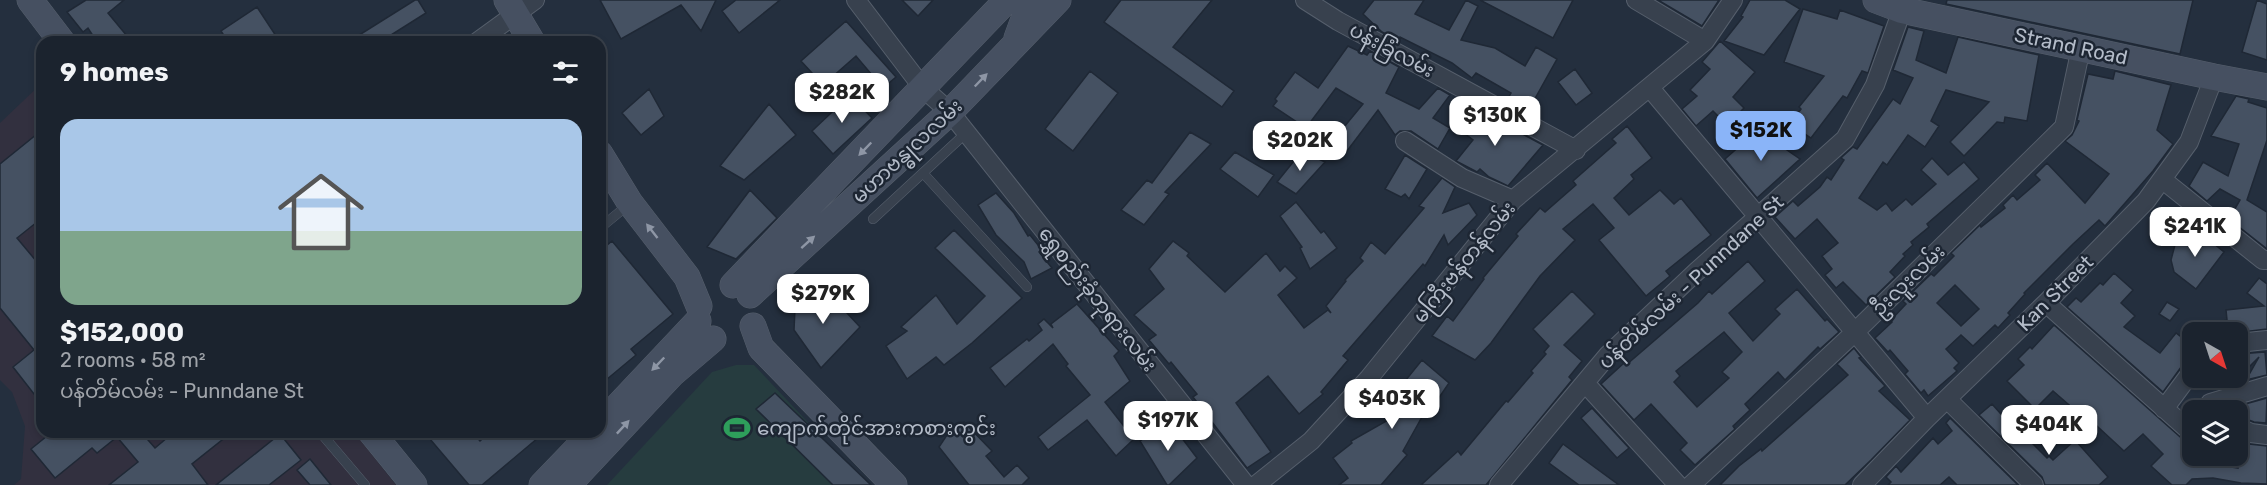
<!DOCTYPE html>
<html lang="en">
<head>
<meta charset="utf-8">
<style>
	:root { --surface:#1b232e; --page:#242b36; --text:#f1f3f6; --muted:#a0a4aa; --line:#39404a; --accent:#8ab4f8 }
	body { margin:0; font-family:Rubik,"Noto Sans Myanmar",sans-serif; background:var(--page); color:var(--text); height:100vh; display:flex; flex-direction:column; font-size:22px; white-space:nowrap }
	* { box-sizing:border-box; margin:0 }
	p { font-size:20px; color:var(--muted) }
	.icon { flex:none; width:33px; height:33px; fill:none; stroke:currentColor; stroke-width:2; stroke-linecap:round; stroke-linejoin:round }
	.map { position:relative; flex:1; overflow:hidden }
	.drawer { position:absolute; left:36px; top:36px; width:570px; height:402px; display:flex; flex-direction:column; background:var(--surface); border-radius:18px; box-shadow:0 3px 9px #0003,0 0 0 2px var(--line) }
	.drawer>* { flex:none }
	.needle { width:39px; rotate:141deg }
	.fabs { position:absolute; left:2182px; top:322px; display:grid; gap:12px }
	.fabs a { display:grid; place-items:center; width:66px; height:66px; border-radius:12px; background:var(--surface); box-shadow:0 3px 9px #0003,0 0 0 2px var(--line); font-size:30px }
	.price { position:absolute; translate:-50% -51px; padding:0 14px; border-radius:12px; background:#fff; color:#222; font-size:20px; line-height:39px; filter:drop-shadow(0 2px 3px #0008) }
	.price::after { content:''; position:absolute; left:50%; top:36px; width:18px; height:14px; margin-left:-9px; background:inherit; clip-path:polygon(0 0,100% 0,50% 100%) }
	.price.current { background:var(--accent); color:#111 }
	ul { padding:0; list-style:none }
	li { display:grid; align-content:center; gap:12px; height:318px; padding:0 24px }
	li+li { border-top:2px solid var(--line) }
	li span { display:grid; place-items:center; height:186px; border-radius:18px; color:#555 }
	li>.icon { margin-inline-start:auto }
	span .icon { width:108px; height:108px; fill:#fffc; stroke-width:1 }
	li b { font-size:26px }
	h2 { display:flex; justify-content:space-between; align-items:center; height:72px; padding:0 24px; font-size:26px }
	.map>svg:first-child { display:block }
</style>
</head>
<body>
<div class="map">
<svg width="2267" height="485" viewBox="0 0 2267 485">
	<rect width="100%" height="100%" fill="#242f3e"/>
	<path fill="#32303f" d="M42,83V432H354L396,485H14L21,479L25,426L12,392L0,380V123Z"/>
	<path fill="#263c3f" d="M736,365H754L867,485H607L712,372Z"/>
	<path fill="#455162" stroke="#1f2835" stroke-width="1.5" fill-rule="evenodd" d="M86,0H124L108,13L132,42H97L88,28L83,32L67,12Z
		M415,0H418L426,13L380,42H348Z
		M600,0H716L701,31L681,5L621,39Z
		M736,0H780L739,33L722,11Z
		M902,0H933L918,16Z
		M1121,0H1212L1173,47L1234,91L1222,107L1104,22Z
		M1374,0H1424L1415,14L1449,30L1466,0L1478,6L1461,40L1495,48L1525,66L1536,47L1557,59L1528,111L1507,100L1511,93L1476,73L1472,78L1452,63L1400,37L1398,41L1382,32L1363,14Z
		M1480,0H1573L1553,38Z
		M1658,0H1719L1702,26Z
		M1750,0H1785L1800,9L1764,55L1724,41L1743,17L1741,16Z
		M1947,0H2193L2180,54L1946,4Z
		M2257,0L2267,4V60L2242,52Z
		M257,7L280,42H228L221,31Z
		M1803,9L1837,19L1840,10L1884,26L1868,73L1862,71L1847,98L1843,96L1811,138L1790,124L1801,109L1799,107L1824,76L1784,62Z
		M846,21L896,77L883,88L856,56L823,85L801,61Z
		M1908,27L1924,31L1916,60L1946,73L1958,37L2039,55L2027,121L2005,117L2004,123L1997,122L1964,156L1950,142L1989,102L1946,90L1931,121L1939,126L1925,147L1908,135L1887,165L1883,162L1859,198L1877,210L1886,203L1892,211L1906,199L1912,205L1936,184L1921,170L1932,158L1948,175L1964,162L1979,179L1927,224L1929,227L1911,242L1913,245L1903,254L1905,256L1890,272L1895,277L1866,305L1843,282L1836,288L1825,275L1832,269L1822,256L1838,243L1817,219L1795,239L1775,217L1793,201L1798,206L1820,187L1827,177L1831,180L1844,160L1841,158L1843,156L1853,147L1857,149L1893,99L1900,104L1913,78L1893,70Z
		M1720,41L1755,72L1733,97L1744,108L1727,125L1713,111L1696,126L1682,109L1697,96L1690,90L1710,69L1702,62Z
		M1348,46L1367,55L1370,51L1399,67L1386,93L1419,109L1438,88L1450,95L1433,118L1450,128L1438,149L1411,131H1400L1395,135L1378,110L1347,151L1330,144L1363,104L1336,88L1306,128L1273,106L1277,101L1275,99L1295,72L1318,88Z
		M1575,69L1592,93L1576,105L1558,82Z
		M1090,71L1118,93L1073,151L1045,129Z
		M2115,71L2171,85L2157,130L2173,144L2153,171L2105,226L2099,220L2073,244L2024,293L2025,294L2008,313L2010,315L1998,328L1995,325L1973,346L1961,335L1946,349L1959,363L1954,368L1957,371L1928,396L1924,390L1921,393L1905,374L1908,371L1890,350L1888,352L1875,338L1892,322L1891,320L1906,304L1903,301L1931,274L1934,276L1954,256L1951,253L1980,225L1981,227L2005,208L2003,205L2013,195L2017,200L2040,180L2035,175L2047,163L2085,203L2109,174L2065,141L2072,135L2079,121L2077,120L2088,74L2113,79ZM1955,285L1979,309L1961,326L1937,303Z
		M649,89L664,116L641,135L622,113Z
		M850,95L872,118L833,154L812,131Z
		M2236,96L2249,99L2248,102L2267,108V140L2247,200L2267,212V249L2229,219L2240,200L2220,189L2207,201L2189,186L2203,162L2228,176L2239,144L2211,136Z
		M769,104L796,135L744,180L720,166Z
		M1472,107L1543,145L1508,186L1489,177L1480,169L1477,172L1456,161L1473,140L1456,127Z
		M1627,126L1652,158L1631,175L1634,179L1614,198L1629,215L1660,190L1674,204L1681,198L1711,235L1666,271L1670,276L1646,296L1599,240L1614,228L1593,204L1563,229L1575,240L1540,276L1491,343L1475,360L1432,336L1447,316L1453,321L1484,279L1483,278L1518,236L1516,234L1540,208L1545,212L1576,185L1573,181L1616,143L1612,139Z
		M42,130V218L17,238L42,268V387L34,394L13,367L34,350L0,308V164Z
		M1758,130L1800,159L1757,198L1725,159Z
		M1190,132L1211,144L1165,192L1169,194L1144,225L1121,210L1147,180L1152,183Z
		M1302,151L1325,162L1296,194L1277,182Z
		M1235,152L1274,175L1258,197L1220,169Z
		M1405,155L1427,169L1409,199L1405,194L1401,197L1385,189Z
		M1442,178L1455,187L1443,213L1469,203L1477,215L1448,245L1444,235L1425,266L1423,264L1343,356L1348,360L1321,392L1323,394L1299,414L1268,376L1236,403L1271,452L1247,468L1193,397L1197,394L1171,362L1169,364L1149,340L1156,335L1134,315L1164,289L1149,269L1173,241L1189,253L1187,256L1225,292L1266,253L1280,271L1285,266L1297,278L1278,295L1304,328L1328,310L1331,313L1326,306L1346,281L1345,280L1363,261L1360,258L1371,242L1385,254L1424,208L1419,206Z
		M750,190L777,218L736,259L707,247Z
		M996,193L1014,213L1028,236L1030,235L1042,250L1039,252L1052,268L1031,279L1024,262L996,235L978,205Z
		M1296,202L1321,233L1324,231L1337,248L1310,269L1300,248L1302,247L1280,216Z
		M2193,227L2224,252L2196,289L2174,272L2171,260L2176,241L2179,244Z
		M954,230L1022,298L972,343L944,365L936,357L907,379L886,346L907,331L901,327L936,295L957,324L985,296L935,248Z
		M612,241L673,314L631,349L636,355L600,385V251Z
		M1748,261L1765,281L1729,313L1753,341L1780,314L1775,309L1797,289L1825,321L1827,319L1839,332L1820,349L1818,347L1785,380L1778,372L1745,404L1750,410L1733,426L1735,429L1695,465L1680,450L1687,443L1651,404L1634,420L1601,384L1624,363L1626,365L1698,303L1709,291L1712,294ZM1724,332L1742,352L1722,372L1729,378L1697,407L1674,382L1680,376L1676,371Z
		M2114,273L2133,290L2121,303L2135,316L2124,327L2160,353L2176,333L2184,339L2193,333V356L2184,363L2163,392L2067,307L2076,298L2081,302L2100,283L2103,285Z
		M2259,278L2267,284V329L2234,333H2194V328L2227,320L2226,310L2264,306L2247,293Z
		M821,285L860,327L821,368L794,330L795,308Z
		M1572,291L1595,314L1564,345L1582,361L1569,377L1572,380L1486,485H1421L1458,451L1461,455L1506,401L1508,402L1533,373L1531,371L1546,354L1544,352L1549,346L1533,329Z
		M2167,302L2179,309L2170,321L2159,314Z
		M1077,304L1119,351L1114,356L1130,381L1105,402L1134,439L1116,456L1087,420L1048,450L1038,437L1090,395L1066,366L1068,364L1053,344L1005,387L990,368L1027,339L1029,341L1042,330L1038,324L1044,319L1053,328L1051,324Z
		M2054,325L2186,442L2193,445V457L2213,456L2214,464L2238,468V439L2249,444L2267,446V484L2241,483L2213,478L2192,479L2186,485H2172L2151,466L2163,454L2143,434L2124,451L2085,415L2083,417L2053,391L2035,409L2007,381L2024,365L2018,359L2030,347L2032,349Z
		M1854,348L1861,357L1859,358L1885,386L1879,391L1910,420L1871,460L1845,485H1720L1739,466L1761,449L1762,451L1848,375L1837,364Z
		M2265,352L2267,375L2246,380L2259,357L2238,378V354Z
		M1422,360L1449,383L1430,411L1427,408L1403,451L1407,455L1381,485H1339L1348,478L1333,458L1352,443L1351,441L1390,419L1380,412Z
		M2201,378H2238L2230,385L2216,389Z
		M775,393L871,485H833L756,409Z
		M2267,398L2266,423L2254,422L2238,416V411H2230L2231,408Z
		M1992,404L2025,441L2027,438L2047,458L2049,456L2053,460L2075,440L2108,477L2099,485H2045L2042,477L1979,415Z
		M1592,408L1629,448L1617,458L1581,418Z
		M1950,418L2018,485H1957L1949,477L1940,485H1888L1891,482L1886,477L1896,466L1901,472L1933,438L1938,444L1952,431L1946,423Z
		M1169,421L1197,458L1169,485H1167L1140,441Z
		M964,422L992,451L986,456L1004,477L1017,465L1029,478L1022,485H969L939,447L951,429Z
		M52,432H141L155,448L174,432H232L192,464L208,485H109L138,462L117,437L97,453L92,448L55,478L31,449Z
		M424,432H472L480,441L490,432H545L482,485H469Z
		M280,434L301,460L269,485H216Z
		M1563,444L1619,485H1579L1549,463Z
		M310,459L331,485H310L297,470Z"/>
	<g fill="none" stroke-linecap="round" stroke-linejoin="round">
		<g stroke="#565f6c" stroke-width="10">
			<path id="lane" d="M923,173L1027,287
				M873,219L966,133
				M600,228L628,205
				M320,432L365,485"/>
		</g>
		<g stroke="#565f6c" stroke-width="20">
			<path id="street" d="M856,0L923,88L950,112L1246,485
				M1305,0L1338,21L1576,150
				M1636,0L1705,41
				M477,42L535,0
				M1650,88L1927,418
				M1405,141L1462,178L1513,200
				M2163,180L2263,260H2267
				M2046,303L2193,434
				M2238,343L2267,340
				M1585,383L1678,485
				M1947,399L2034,485
				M2210,403L2267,386
				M2164,409L2193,370
				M2238,427L2251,433L2267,435
				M1256,485L1311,441L1369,378L1513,200L1705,41L1733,0
				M1499,485L1608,355L1696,272L1845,139L1875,85L1902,10
				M1691,485L1854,333L2064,127L2081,48
				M1862,485L1927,418L2046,303L2146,201L2189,142L2214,77"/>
		</g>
		<g stroke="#565f6c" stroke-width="27">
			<path id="secondary" d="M30,0L62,42
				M507,0L532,42
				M1876,0L1902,10L2214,77L2267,87
				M1017,38L1029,5L1034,0
				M600,154L630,203L687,277L699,306
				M733,285L1007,0
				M750,295L950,112L1058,0
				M753,326L761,348L894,485
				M600,425L698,321
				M371,432L414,485
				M542,485L593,432
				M568,485L672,374L713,339"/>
		</g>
		<use href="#lane" stroke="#38414e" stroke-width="9"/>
		<use href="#street" stroke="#38414e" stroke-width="18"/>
		<use href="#secondary" stroke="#465061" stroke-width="26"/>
	</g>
	<defs><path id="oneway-solid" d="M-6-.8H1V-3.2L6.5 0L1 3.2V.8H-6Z" transform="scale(1.5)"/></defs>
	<g fill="#8e96a5">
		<use href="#oneway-solid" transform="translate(981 80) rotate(-46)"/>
		<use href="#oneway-solid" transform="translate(865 149) rotate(134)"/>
		<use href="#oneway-solid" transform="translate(652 231) rotate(-128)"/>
		<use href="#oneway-solid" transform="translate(808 242) rotate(-42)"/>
		<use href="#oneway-solid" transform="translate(658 364) rotate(134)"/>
		<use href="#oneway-solid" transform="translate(623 427) rotate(-47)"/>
	</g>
	<defs>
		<g id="stadium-bare" transform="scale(2.07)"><path d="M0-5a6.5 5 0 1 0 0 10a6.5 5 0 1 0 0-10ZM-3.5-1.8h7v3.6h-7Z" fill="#2e9e5b" stroke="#1d2633" stroke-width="2.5" paint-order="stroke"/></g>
	</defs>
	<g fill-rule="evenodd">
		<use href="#stadium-bare" x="737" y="428"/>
	</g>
	<g text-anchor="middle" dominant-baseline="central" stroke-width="5" stroke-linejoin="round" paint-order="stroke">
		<g font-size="20" fill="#b4bcc9" stroke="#1d2633">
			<text transform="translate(2071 46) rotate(12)">Strand Road</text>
			<text transform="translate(1392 50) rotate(28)">ပန်းခြံလမ်း</text>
			<text transform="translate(907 151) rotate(-43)">မဟာဗန္ဓုလလမ်း</text>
			<text transform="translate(1464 262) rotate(-51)">မကြီးဗန်တန်လမ်း</text>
			<text transform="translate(1908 280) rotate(-44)">ဦးလူးလမ်း</text>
			<text transform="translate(1691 282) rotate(-43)">ပန်တိမ်လမ်း - Punndane St</text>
			<text transform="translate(2055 293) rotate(-45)">Kan Street</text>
			<text transform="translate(1098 299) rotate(52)">ရွှေစည်းခုံဘုရားလမ်း</text>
		</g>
		<g font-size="20" fill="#b4bcc9" stroke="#1d2633" text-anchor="start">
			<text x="757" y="428">ကျောက်တိုင်အားကစားကွင်း</text>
		</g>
	</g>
</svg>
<div class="fabs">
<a><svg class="needle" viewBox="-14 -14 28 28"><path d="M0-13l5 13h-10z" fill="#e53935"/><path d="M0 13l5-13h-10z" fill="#a0a4aa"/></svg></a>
<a><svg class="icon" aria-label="layers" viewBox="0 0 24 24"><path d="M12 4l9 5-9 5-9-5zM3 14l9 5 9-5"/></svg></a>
</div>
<b class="price" style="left:842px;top:124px">$282K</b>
<b class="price" style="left:1495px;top:147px">$130K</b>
<b class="price current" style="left:1761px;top:162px">$152K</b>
<b class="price" style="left:1300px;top:172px">$202K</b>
<b class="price" style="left:2195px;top:258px">$241K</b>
<b class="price" style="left:823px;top:325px">$279K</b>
<b class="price" style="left:1392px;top:430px">$403K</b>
<b class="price" style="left:1168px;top:452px">$197K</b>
<b class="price" style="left:2049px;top:456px">$404K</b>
<section class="drawer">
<h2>9 homes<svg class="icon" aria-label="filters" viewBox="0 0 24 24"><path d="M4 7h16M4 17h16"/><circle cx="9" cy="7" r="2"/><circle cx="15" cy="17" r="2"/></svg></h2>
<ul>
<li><span style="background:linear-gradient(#a9c7e8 60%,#7fa58c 0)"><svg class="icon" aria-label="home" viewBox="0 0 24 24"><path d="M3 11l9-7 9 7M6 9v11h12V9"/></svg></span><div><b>$152,000</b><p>2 rooms · 58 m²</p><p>ပန်တိမ်လမ်း - Punndane St</p></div></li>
</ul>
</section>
</div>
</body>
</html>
